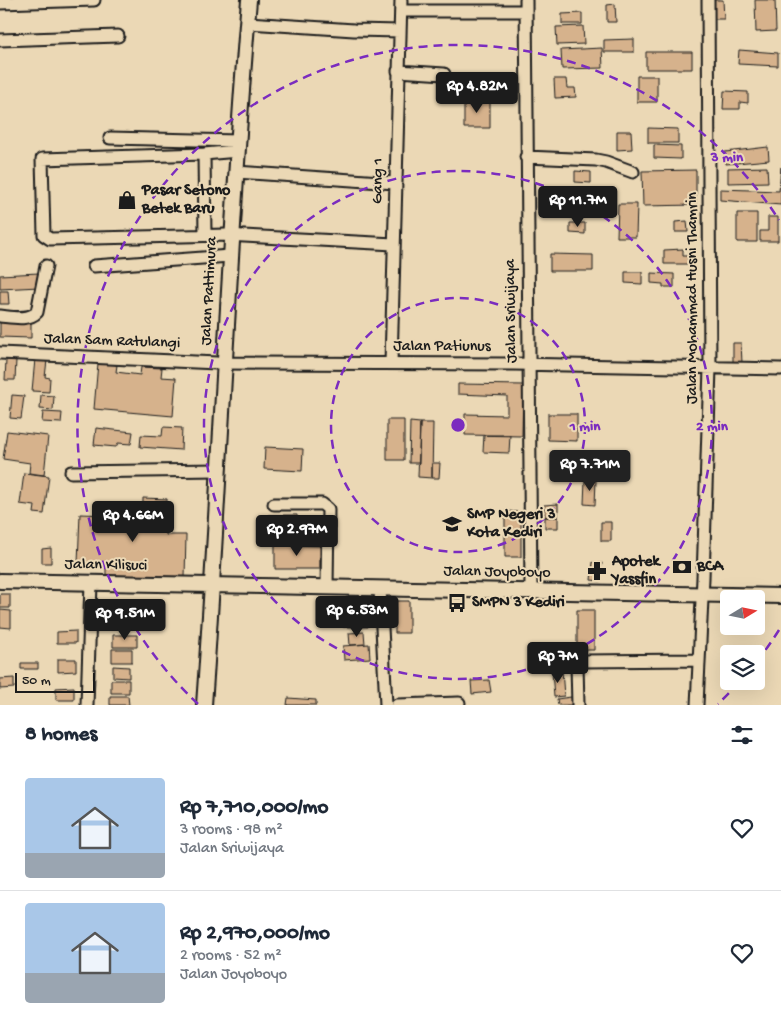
<!DOCTYPE html>
<html lang="en">
<head>
<meta charset="utf-8">
<style>
	:root { --surface:#fff; --page:#f2f2f3; --text:#1f2937; --muted:#747a83; --line:#e0e1e3; --accent:#1c1c1c }
	body { margin:0; font-family:"Gochi Hand",sans-serif; background:var(--page); color:var(--text); height:100vh; display:flex; flex-direction:column; font-size:19px; white-space:nowrap }
	* { box-sizing:border-box; margin:0 }
	p { font-size:16px; color:var(--muted) }
	.icon { flex:none; width:28px; height:28px; fill:none; stroke:currentColor; stroke-width:2; stroke-linecap:round; stroke-linejoin:round }
	.map { position:relative; height:705px; overflow:hidden }
	.sheet { display:flex; flex-direction:column; background:var(--surface); flex:1 }
	.sheet>* { flex:none }
	.needle { width:32px; rotate:80deg }
	.fabs { position:absolute; left:720px; top:590px; display:grid; gap:10px }
	.fabs a { display:grid; place-items:center; width:45px; height:45px; border-radius:5px; background:var(--surface); box-shadow:0 5px 20px #0002; font-size:25px }
	.scale { position:absolute; left:15px; bottom:12px; width:80px; box-sizing:border-box; padding-left:5px; border:2px solid #1c1c1c; border-top:0; font-size:14px; line-height:18px; white-space:nowrap; color:#1c1c1c; -webkit-text-stroke:4px #ebd8b5; paint-order:stroke }
	.price { position:absolute; translate:-50% -42px; padding:0 11px; border-radius:5px; background:var(--accent); color:#fff; font-size:16px; line-height:32px; filter:drop-shadow(0 1px 2px #0008) }
	.price::after { content:''; position:absolute; left:50%; top:30px; width:15px; height:11px; margin-left:-8px; background:inherit; clip-path:polygon(0 0,100% 0,50% 100%) }
	.price.active { background:#222; color:#fff }
	ul { padding:0; list-style:none }
	li { display:flex; align-items:center; gap:15px; height:125px; padding:0 25px }
	li+li { border-top:1px solid var(--line) }
	li span { display:grid; place-items:center; flex:none; width:140px; height:100px; border-radius:5px; color:#555 }
	li>.icon { margin-inline-start:auto }
	span .icon { width:60px; height:60px; fill:#fffc; stroke-width:1 }
	li b { font-size:21px }
	h2 { display:flex; justify-content:space-between; align-items:center; height:60px; padding:0 25px; font-size:21px }
	.map>svg:first-child { display:block }
</style>
</head>
<body>
<div class="map">
<svg width="781" height="705" viewBox="0 0 781 705">
	<rect width="100%" height="100%" fill="#ebd8b5"/>
	<filter id="ink" filterUnits="userSpaceOnUse"><feTurbulence type="fractalNoise" baseFrequency=".02" numOctaves="2"/><feDisplacementMap in="SourceGraphic" scale="10" xChannelSelector="R" yChannelSelector="G"/><feConvolveMatrix kernelMatrix="1 2 1 2 8 2 1 2 1" color-interpolation-filters="sRGB"/></filter>
	<g filter="url(#ink)">
		<path fill="#d6b28c" stroke="#1c1c1c" d="M711,0H723L724,19H711Z
			M755,0H775L776,31L756,32Z
			M615,4L616,22H607V5Z
			M582,13V24H562V14Z
			M583,26L584,44L557,45L556,27Z
			M634,39V52H604V40Z
			M602,48L603,68L562,69L561,50Z
			M739,50L778,53V66L738,64Z
			M646,52H692V69H646Z
			M637,76H657V102H637Z
			M554,79H566L567,88H575L576,97L555,98Z
			M724,91L748,92V103L740,102V109H723Z
			M464,101H490V128H464Z
			M648,128L678,129V143H648Z
			M617,131H631L632,149L617,150Z
			M654,145L681,146V159L654,158Z
			M768,147L769,160L726,164L725,152Z
			M767,167L768,182L728,183V168Z
			M781,167V205L720,200V189L779,191Z
			M696,170V205L643,206L642,171Z
			M575,171L591,172V183L575,182Z
			M618,204H637L636,237H617Z
			M737,213H757V242H737Z
			M768,217H778V241H760V231H768Z
			M687,221L688,232H675V222Z
			M570,223H585V234L570,233Z
			M683,249V256H688V264H664V250Z
			M550,254L593,255V271H550Z
			M625,272H642V284L625,283Z
			M39,273V287L0,289V275Z
			M651,273L674,274V287H663V284L651,283Z
			M0,291H8L9,304H0Z
			M0,321L31,322V338L0,337Z
			M733,343H741L742,363H733Z
			M35,359L47,360L45,377L50,378L49,392L32,391Z
			M6,360H16L15,380H5Z
			M98,363L117,365L116,372L140,375L141,367L162,368L161,377L176,378L173,416L94,409Z
			M458,384L523,385L522,436L465,435V414L507,415V396L458,394Z
			M12,395L24,396L21,419L10,418Z
			M41,395L54,396L53,410L40,409Z
			M43,412L62,413L61,423L42,422Z
			M548,414H577V441L548,440Z
			M387,420H404V460H387Z
			M410,422L420,423L419,463H409Z
			M420,423H433L432,478L418,477Z
			M163,427L182,428L181,450L140,447L141,435L162,436Z
			M96,428L133,432L131,444L118,443L116,447L94,445Z
			M7,431L48,436L44,475L29,473L30,463L3,459Z
			M484,435H510L509,453L483,452Z
			M265,447L303,449L302,471L264,469Z
			M432,463H440L439,478H432Z
			M24,473L49,476L44,514L34,513L35,506L20,504Z
			M585,480H596L595,505L584,504Z
			M143,498L167,499L166,535H186L185,577L106,575V564L78,563L80,514L111,515V507H124L123,526L143,527Z
			M558,504V517H545L544,505Z
			M505,511L521,512V557H505Z
			M268,515H297V541L267,540Z
			M545,517H558V528H545Z
			M601,522H611V541H601Z
			M275,545L320,546V569H275Z
			M51,548V563H42V549Z
			M593,562L602,563L600,581L591,580Z
			M0,594H10V608H0Z
			M395,601H409V633H395Z
			M342,604L355,605V627H343Z
			M355,605H367L368,627H355Z
			M0,610L11,611V628L0,627Z
			M577,610H594V650H577Z
			M76,631V643H57V632Z
			M364,632L365,644L350,645L349,633Z
			M113,635H137V647H113Z
			M369,644L370,658L344,660L343,646Z
			M112,649H132V662H112Z
			M58,659H76V671L58,672Z
			M21,663H38V669H21Z
			M113,666L129,667V678L113,677Z
			M562,670L564,696L554,697L552,671Z
			M14,678V688L0,689V679Z
			M111,680H129V693H111Z
			M489,680L491,692L472,694L471,681Z
			M74,687V700H56V688Z
			M110,696H128L129,705H110Z
			M571,697L573,705H558L557,699Z
			M288,698L316,700V705H287Z"/>
		<g fill="none" stroke-linecap="round" stroke-linejoin="round">
			<g stroke="#1c1c1c" stroke-width="15">
				<path id="minor" d="M526,0L531,591
					M0,3L94,0
					M401,11H526
					M247,23L354,30L400,31
					M0,40L118,36
					M398,71L444,74
					M110,138L239,141
					M238,151L204,154L42,159L44,235L50,239L226,235L394,244
					M204,154L205,235
					M526,157L596,160L606,162L633,172
					M236,172L395,183
					M94,266L230,256
					M0,316C11,317 29,321 37,312L46,266
					M0,353L217,363L513,364L781,369
					M391,363L401,0
					M71,472L218,470
					M274,504H322L328,509L327,588
					M380,589L386,705
					M87,705L91,583
					M397,705L459,703
					M578,705L577,665L581,661L699,660
					M697,705L703,578L710,368L708,0"/>
			</g>
			<g stroke="#1c1c1c" stroke-width="18">
				<path id="major" d="M0,581L781,596
					M204,705C221,470 229,235 249,0"/>
			</g>
			<use href="#minor" stroke="#ebd8b5" stroke-width="11"/>
			<use href="#major" stroke="#ebd8b5" stroke-width="14"/>
		</g>
	</g>
	<g fill="none" stroke="#7b2cbf" stroke-width="2.5" stroke-dasharray="9 6">
		<circle cx="458" cy="425" r="127"/>
		<circle cx="458" cy="425" r="254"/>
		<path d="M779 630A381 381 0 0 1 758 660M739 682A381 381 0 0 1 718 704M198 704A381 381 0 1 1 779 220"/>
	</g>
	<defs>
		<g id="shop-bare" transform="scale(1.5)"><path d="M-5-2.5h2.3a2.7 3.5 0 0 1 5.4 0H5L5.5 6h-11ZM-1.5-2.5h3a1.5 2.3 0 0 0-3 0Z" fill="#1c1c1c" stroke="#ebd8b5" stroke-width="2.5" paint-order="stroke"/></g>
		<g id="school-bare" transform="scale(1.5)"><path d="M0-5L7-2L0 1L-7-2ZM-4 1L0 2.5L4 1V4Q0 6-4 4Z" fill="#1c1c1c" stroke="#ebd8b5" stroke-width="2.5" paint-order="stroke"/></g>
		<g id="bank-bare" transform="scale(1.5)"><path d="M-6-4H6V4H-6ZM0-2.3a2.3 2.3 0 1 0 0 4.6a2.3 2.3 0 1 0 0-4.6Z" fill="#1c1c1c" stroke="#ebd8b5" stroke-width="2.5" paint-order="stroke"/></g>
		<g id="pharmacy-bare" transform="scale(1.5)"><path d="M-2-6h4v4h4v4h-4v4h-4v-4h-4v-4h4Z" fill="#1c1c1c" stroke="#ebd8b5" stroke-width="2.5" paint-order="stroke"/></g>
		<g id="bus-bare" transform="scale(1.5)"><path d="M-5-6H5V4H4V6H2V4H-2V6H-4V4H-5ZM-3.5-4V0h7V-4ZM-3.5 1.2v1.5H-2V1.2ZM2 1.2v1.5H3.5V1.2Z" fill="#1c1c1c" stroke="#ebd8b5" stroke-width="2.5" paint-order="stroke"/></g>
	</defs>
	<g fill-rule="evenodd">
		<use href="#shop-bare" x="127" y="200"/>
		<use href="#school-bare" x="452" y="524"/>
		<use href="#bank-bare" x="682" y="567"/>
		<use href="#pharmacy-bare" x="597" y="571"/>
		<use href="#bus-bare" x="457" y="603"/>
	</g>
	<g text-anchor="middle" dominant-baseline="central" stroke-width="4" stroke-linejoin="round" paint-order="stroke">
		<g font-size="16" fill="#1c1c1c" stroke="#ebd8b5">
			<text transform="translate(379 181) rotate(-89)">Gang 1</text>
			<text transform="translate(210 291) rotate(-87)">Jalan Pattimura</text>
			<text transform="translate(693 298) rotate(-90)">Jalan Mohammad Husni Thamrin</text>
			<text transform="translate(512 311) rotate(-91)">Jalan Sriwijaya</text>
			<text transform="translate(112 342) rotate(2)">Jalan Sam Ratulangi</text>
			<text x="442" y="347">Jalan Patiunus</text>
			<text transform="translate(106 566) rotate(1)">Jalan Kilisuci</text>
			<text transform="translate(497 573) rotate(1)">Jalan Joyoboyo</text>
		</g>
		<g font-size="16" font-weight="bold" fill="#1c1c1c" stroke="#ebd8b5" text-anchor="start">
			<text x="142" y="191">Pasar Setono<tspan x="142" dy="18">Betek Baru</tspan></text>
			<text x="467" y="515">SMP Negeri 3<tspan x="467" dy="18">Kota Kediri</tspan></text>
			<text x="612" y="562">Apotek<tspan x="612" dy="18">Yassfin</tspan></text>
			<text x="697" y="567">BCA</text>
			<text x="472" y="603">SMPN 3 Kediri</text>
		</g>
	</g>
	<circle cx="458" cy="425" r="8" fill="#7b2cbf" stroke="#ebd8b5" stroke-width="2.5"/>
	<g font-size="15" text-anchor="middle" font-weight="bold" fill="#7b2cbf" stroke="#ebd8b5" stroke-width="4" stroke-linejoin="round" paint-order="stroke">
		<text x="727" y="161">3 min</text>
		<text x="585" y="430">1 min</text>
		<text x="712" y="430">2 min</text>
	</g>
</svg>
<div class="fabs">
<a><svg class="needle" viewBox="-14 -14 28 28"><path d="M0-13l5 13h-10z" fill="#e53935"/><path d="M0 13l5-13h-10z" fill="#747a83"/></svg></a>
<a><svg class="icon" aria-label="layers" viewBox="0 0 24 24"><path d="M12 4l9 5-9 5-9-5zM3 14l9 5 9-5"/></svg></a>
</div>
<div class="scale">50 m</div>
<b class="price" style="left:477px;top:114px">Rp 4.82M</b>
<b class="price" style="left:578px;top:228px">Rp 11.7M</b>
<b class="price active" style="left:590px;top:492px">Rp 7.71M</b>
<b class="price" style="left:133px;top:543px">Rp 4.66M</b>
<b class="price" style="left:297px;top:557px">Rp 2.97M</b>
<b class="price" style="left:357px;top:638px">Rp 6.53M</b>
<b class="price" style="left:125px;top:641px">Rp 9.51M</b>
<b class="price" style="left:558px;top:684px">Rp 7M</b>
</div>
<section class="sheet">
<h2>8 homes<svg class="icon" aria-label="filters" viewBox="0 0 24 24"><path d="M4 7h16M4 17h16"/><circle cx="9" cy="7" r="2"/><circle cx="15" cy="17" r="2"/></svg></h2>
<ul>
<li><span style="background:linear-gradient(#a9c7e8 75%,#9aa5b1 0)"><svg class="icon" aria-label="home" viewBox="0 0 24 24"><path d="M3 11l9-7 9 7M6 9v11h12V9"/></svg></span><div><b>Rp 7,710,000/mo</b><p>3 rooms · 98 m²</p><p>Jalan Sriwijaya</p></div><svg class="icon" aria-label="heart" viewBox="0 0 24 24"><path d="M12 20l-8-8c-3-5 5-10 8-4 3-6 11-1 8 4z"/></svg></li>
<li><span style="background:linear-gradient(#a9c7e8 70%,#9aa5b1 0)"><svg class="icon" aria-label="home" viewBox="0 0 24 24"><path d="M3 11l9-7 9 7M6 9v11h12V9"/></svg></span><div><b>Rp 2,970,000/mo</b><p>2 rooms · 52 m²</p><p>Jalan Joyoboyo</p></div><svg class="icon" aria-label="heart" viewBox="0 0 24 24"><path d="M12 20l-8-8c-3-5 5-10 8-4 3-6 11-1 8 4z"/></svg></li>
</ul>
</section>
</body>
</html>
